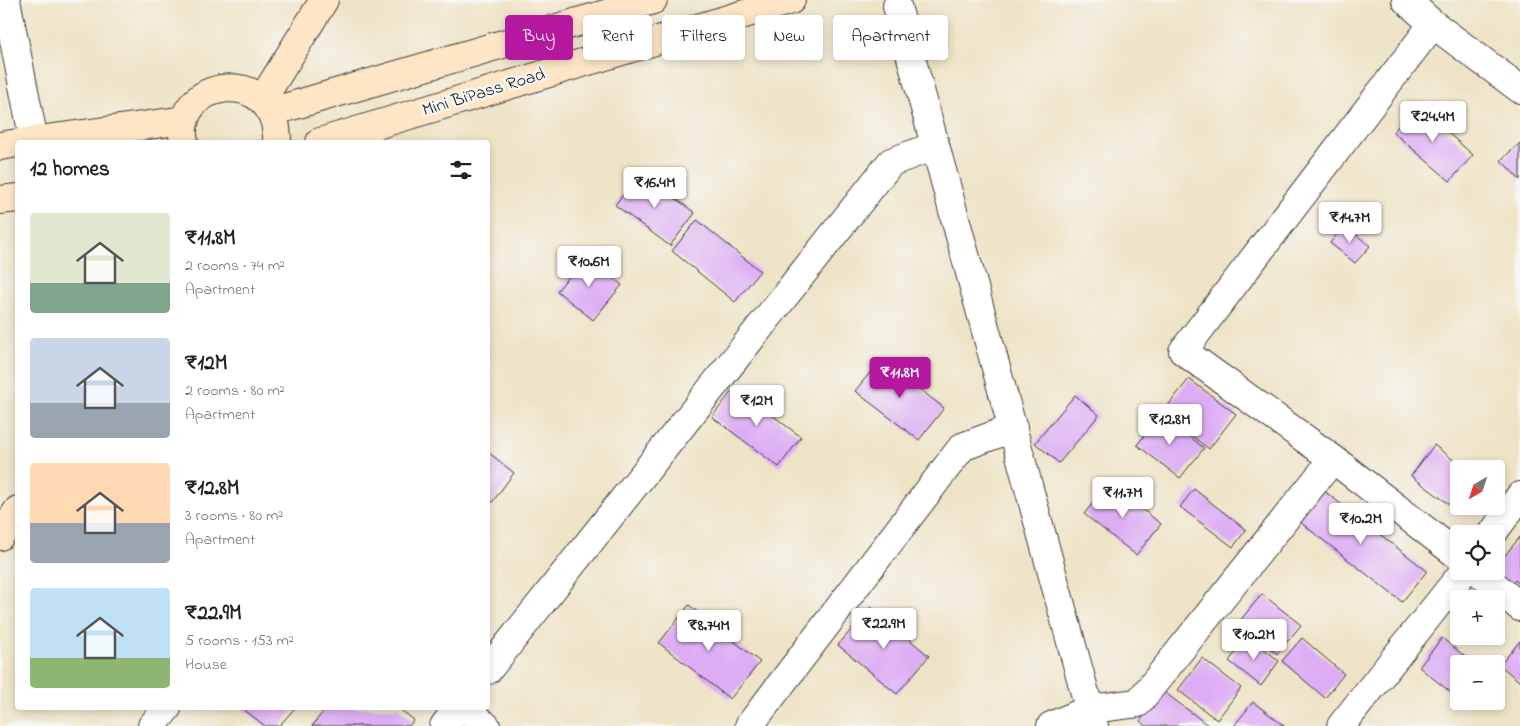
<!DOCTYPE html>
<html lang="en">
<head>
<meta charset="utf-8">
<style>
	:root { --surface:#fff; --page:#f6f6f6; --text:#222; --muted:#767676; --accent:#b5179e }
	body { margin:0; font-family:"Indie Flower",sans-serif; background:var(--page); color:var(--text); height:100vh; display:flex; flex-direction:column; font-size:19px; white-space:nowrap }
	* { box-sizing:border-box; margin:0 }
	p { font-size:16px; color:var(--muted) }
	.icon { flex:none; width:28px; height:28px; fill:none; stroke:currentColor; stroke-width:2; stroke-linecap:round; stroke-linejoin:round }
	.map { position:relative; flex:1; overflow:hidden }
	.drawer { position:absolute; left:15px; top:140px; width:475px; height:570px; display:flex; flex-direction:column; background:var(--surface); border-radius:5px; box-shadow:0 2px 8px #0003 }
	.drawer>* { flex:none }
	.banner { position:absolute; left:505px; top:15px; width:475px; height:45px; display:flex; gap:10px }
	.needle { width:32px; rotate:219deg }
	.tools { position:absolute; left:1450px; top:460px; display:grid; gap:10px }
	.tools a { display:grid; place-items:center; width:55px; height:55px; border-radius:5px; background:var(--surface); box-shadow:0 2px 8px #0003; font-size:25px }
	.price { position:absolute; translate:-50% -42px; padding:0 11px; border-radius:5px; background:#fff; color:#222; font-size:16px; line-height:32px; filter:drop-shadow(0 1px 2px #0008) }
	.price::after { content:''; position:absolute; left:50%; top:30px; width:15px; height:11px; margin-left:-8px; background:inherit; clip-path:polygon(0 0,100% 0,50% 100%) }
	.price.current { background:var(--accent); color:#fff }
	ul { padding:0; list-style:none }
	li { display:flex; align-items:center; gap:15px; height:125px; padding:0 15px }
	li span { display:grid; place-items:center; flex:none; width:140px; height:100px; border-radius:5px; color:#555 }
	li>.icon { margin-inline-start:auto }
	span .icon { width:60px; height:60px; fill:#fffc; stroke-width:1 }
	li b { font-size:21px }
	h2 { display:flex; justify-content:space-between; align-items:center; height:60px; padding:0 15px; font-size:21px }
	.tag { padding:0 18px; border-radius:5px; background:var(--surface); box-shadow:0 2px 8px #0003; font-size:18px; line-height:45px }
	.tag.current { background:var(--accent); color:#fff }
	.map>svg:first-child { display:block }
</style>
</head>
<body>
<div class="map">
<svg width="1520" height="726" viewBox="0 0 1520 726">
	<rect width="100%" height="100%" fill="#f6f6f2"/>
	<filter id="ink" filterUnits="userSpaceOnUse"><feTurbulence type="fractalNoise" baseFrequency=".02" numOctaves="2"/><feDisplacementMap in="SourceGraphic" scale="10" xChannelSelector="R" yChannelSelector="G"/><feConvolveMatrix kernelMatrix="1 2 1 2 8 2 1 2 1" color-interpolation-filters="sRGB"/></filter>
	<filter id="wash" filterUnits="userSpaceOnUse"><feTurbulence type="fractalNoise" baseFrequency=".0096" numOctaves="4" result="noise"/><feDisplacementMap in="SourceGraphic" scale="20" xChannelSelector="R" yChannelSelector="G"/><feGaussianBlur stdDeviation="1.12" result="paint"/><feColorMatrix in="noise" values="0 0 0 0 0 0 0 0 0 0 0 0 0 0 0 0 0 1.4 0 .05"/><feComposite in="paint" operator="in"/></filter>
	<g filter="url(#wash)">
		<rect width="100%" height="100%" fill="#eee3c6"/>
		<g id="blocks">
			<path fill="#ddadf4" d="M1417,105L1473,155L1450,181L1393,132Z
				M1520,143V180L1501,160Z
				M640,172L695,213L670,246L615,205Z
				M697,220L760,271L735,302L672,251Z
				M1344,225L1370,246L1355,263L1330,243Z
				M586,255L622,285L593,320L557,291Z
				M881,359L944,408L919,440L855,391Z
				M1189,379L1236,414L1209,449L1162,413Z
				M735,387L801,437L779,467L712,417Z
				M1075,395L1099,415L1059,463L1035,443Z
				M1161,414L1204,448L1180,478L1137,445Z
				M1434,445L1465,469H1459V507L1457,510L1411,476Z
				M488,452L514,473L490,505L488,503Z
				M1109,483L1161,524L1136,555L1084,514Z
				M1319,487L1427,571L1402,602L1295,518Z
				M1194,489L1246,530L1233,547L1180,507Z
				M1520,537V585L1514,579L1509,585L1496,571V566Z
				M1262,594L1301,625L1277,654L1238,623Z
				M689,605L760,662L730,699L659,643Z
				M871,607L929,656L897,694L838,645Z
				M1248,636L1279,661L1261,686L1229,661Z
				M1302,638L1344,674L1325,698L1282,661Z
				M1442,638L1474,664H1459V699L1419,667Z
				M1520,641V682L1500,665Z
				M1202,658L1241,688L1217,720L1178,690Z
				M1163,691L1209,726H1146L1140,721Z
				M1253,702L1284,726H1234Z
				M242,708H295L279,726H265Z
				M326,708H398L414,720L409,726H312Z"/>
		</g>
	</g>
	<g filter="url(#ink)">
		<use href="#blocks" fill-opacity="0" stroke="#3c3a36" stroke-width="1"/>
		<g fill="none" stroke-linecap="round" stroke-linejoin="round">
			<g stroke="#3c3a36" stroke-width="30">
				<path id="street" d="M6,0L34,141
					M1406,0L1433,24L1520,89
					M897,6L1094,726
					M1433,24L1183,351L1333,459L1459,556
					M1492,534L1520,496
					M1478,571L1520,607
					M488,670L891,162L935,146
					M462,708L486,726
					M152,726L167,708
					M444,726L458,708
					M749,726L962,447L1013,428
					M1051,726L1090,709L1138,703L1333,459
					M1341,726L1464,571"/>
			</g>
			<g stroke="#3c3a36" stroke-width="30">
				<path id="secondary" d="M262,100L324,0
					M271,112L653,0
					M24,142L185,120
					M184,142C171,79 278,62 277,142
					M320,142L791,0
					M0,146L18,143
					M0,200L18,198
					M0,536L18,510"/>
			</g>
			<use href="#street" stroke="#fff" stroke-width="28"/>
			<use href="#secondary" stroke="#fde5c5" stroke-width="28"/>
		</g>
	</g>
	<g text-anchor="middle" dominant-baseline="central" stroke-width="5" stroke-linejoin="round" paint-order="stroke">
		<g font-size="18" fill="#1c1c1c" stroke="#f6f6f2">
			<text transform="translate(484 93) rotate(-17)">Mini BiPass Road</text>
		</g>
	</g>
</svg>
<div class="tools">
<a><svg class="needle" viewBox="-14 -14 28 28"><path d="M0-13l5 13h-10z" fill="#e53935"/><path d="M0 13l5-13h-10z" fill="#767676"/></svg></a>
<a><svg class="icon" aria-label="locate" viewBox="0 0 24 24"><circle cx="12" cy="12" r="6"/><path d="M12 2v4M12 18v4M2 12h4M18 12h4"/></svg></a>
<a>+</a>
<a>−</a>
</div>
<b class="price" style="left:1433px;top:143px">₹24.4M</b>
<b class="price" style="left:655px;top:209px">₹16.4M</b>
<b class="price" style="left:1350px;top:244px">₹14.7M</b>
<b class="price" style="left:589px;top:288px">₹10.6M</b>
<b class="price current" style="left:900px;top:399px">₹11.8M</b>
<b class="price" style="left:757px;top:427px">₹12M</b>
<b class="price" style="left:1170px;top:446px">₹12.8M</b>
<b class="price" style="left:1123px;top:519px">₹11.7M</b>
<b class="price" style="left:1361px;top:545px">₹10.2M</b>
<b class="price" style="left:884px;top:650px">₹22.9M</b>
<b class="price" style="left:709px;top:652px">₹8.74M</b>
<b class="price" style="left:1254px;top:661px">₹10.2M</b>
<div class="banner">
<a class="tag current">Buy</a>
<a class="tag">Rent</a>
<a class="tag">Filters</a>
<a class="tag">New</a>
<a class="tag">Apartment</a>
</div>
<section class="drawer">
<h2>12 homes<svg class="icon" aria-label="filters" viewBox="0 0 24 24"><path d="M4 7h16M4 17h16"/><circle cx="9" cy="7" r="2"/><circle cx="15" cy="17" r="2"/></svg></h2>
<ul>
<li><span style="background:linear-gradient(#dfe7d0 70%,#7fa58c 0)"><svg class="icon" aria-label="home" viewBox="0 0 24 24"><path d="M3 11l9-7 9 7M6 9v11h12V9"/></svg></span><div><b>₹11.8M</b><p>2 rooms · 74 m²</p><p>Apartment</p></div></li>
<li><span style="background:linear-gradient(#c9d6e8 65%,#9aa5b1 0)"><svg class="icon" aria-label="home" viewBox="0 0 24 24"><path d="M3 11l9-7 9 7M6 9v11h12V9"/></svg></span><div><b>₹12M</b><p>2 rooms · 80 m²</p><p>Apartment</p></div></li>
<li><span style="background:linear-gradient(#ffd9b3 60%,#9aa5b1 0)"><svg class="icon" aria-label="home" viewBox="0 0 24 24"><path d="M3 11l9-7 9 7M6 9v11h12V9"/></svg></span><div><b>₹12.8M</b><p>3 rooms · 80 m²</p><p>Apartment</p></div></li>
<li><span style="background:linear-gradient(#bfe0f5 70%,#8fb573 0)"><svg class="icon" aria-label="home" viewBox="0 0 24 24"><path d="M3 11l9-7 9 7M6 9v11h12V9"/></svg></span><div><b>₹22.9M</b><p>5 rooms · 153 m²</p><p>House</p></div></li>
</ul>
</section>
</div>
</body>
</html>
